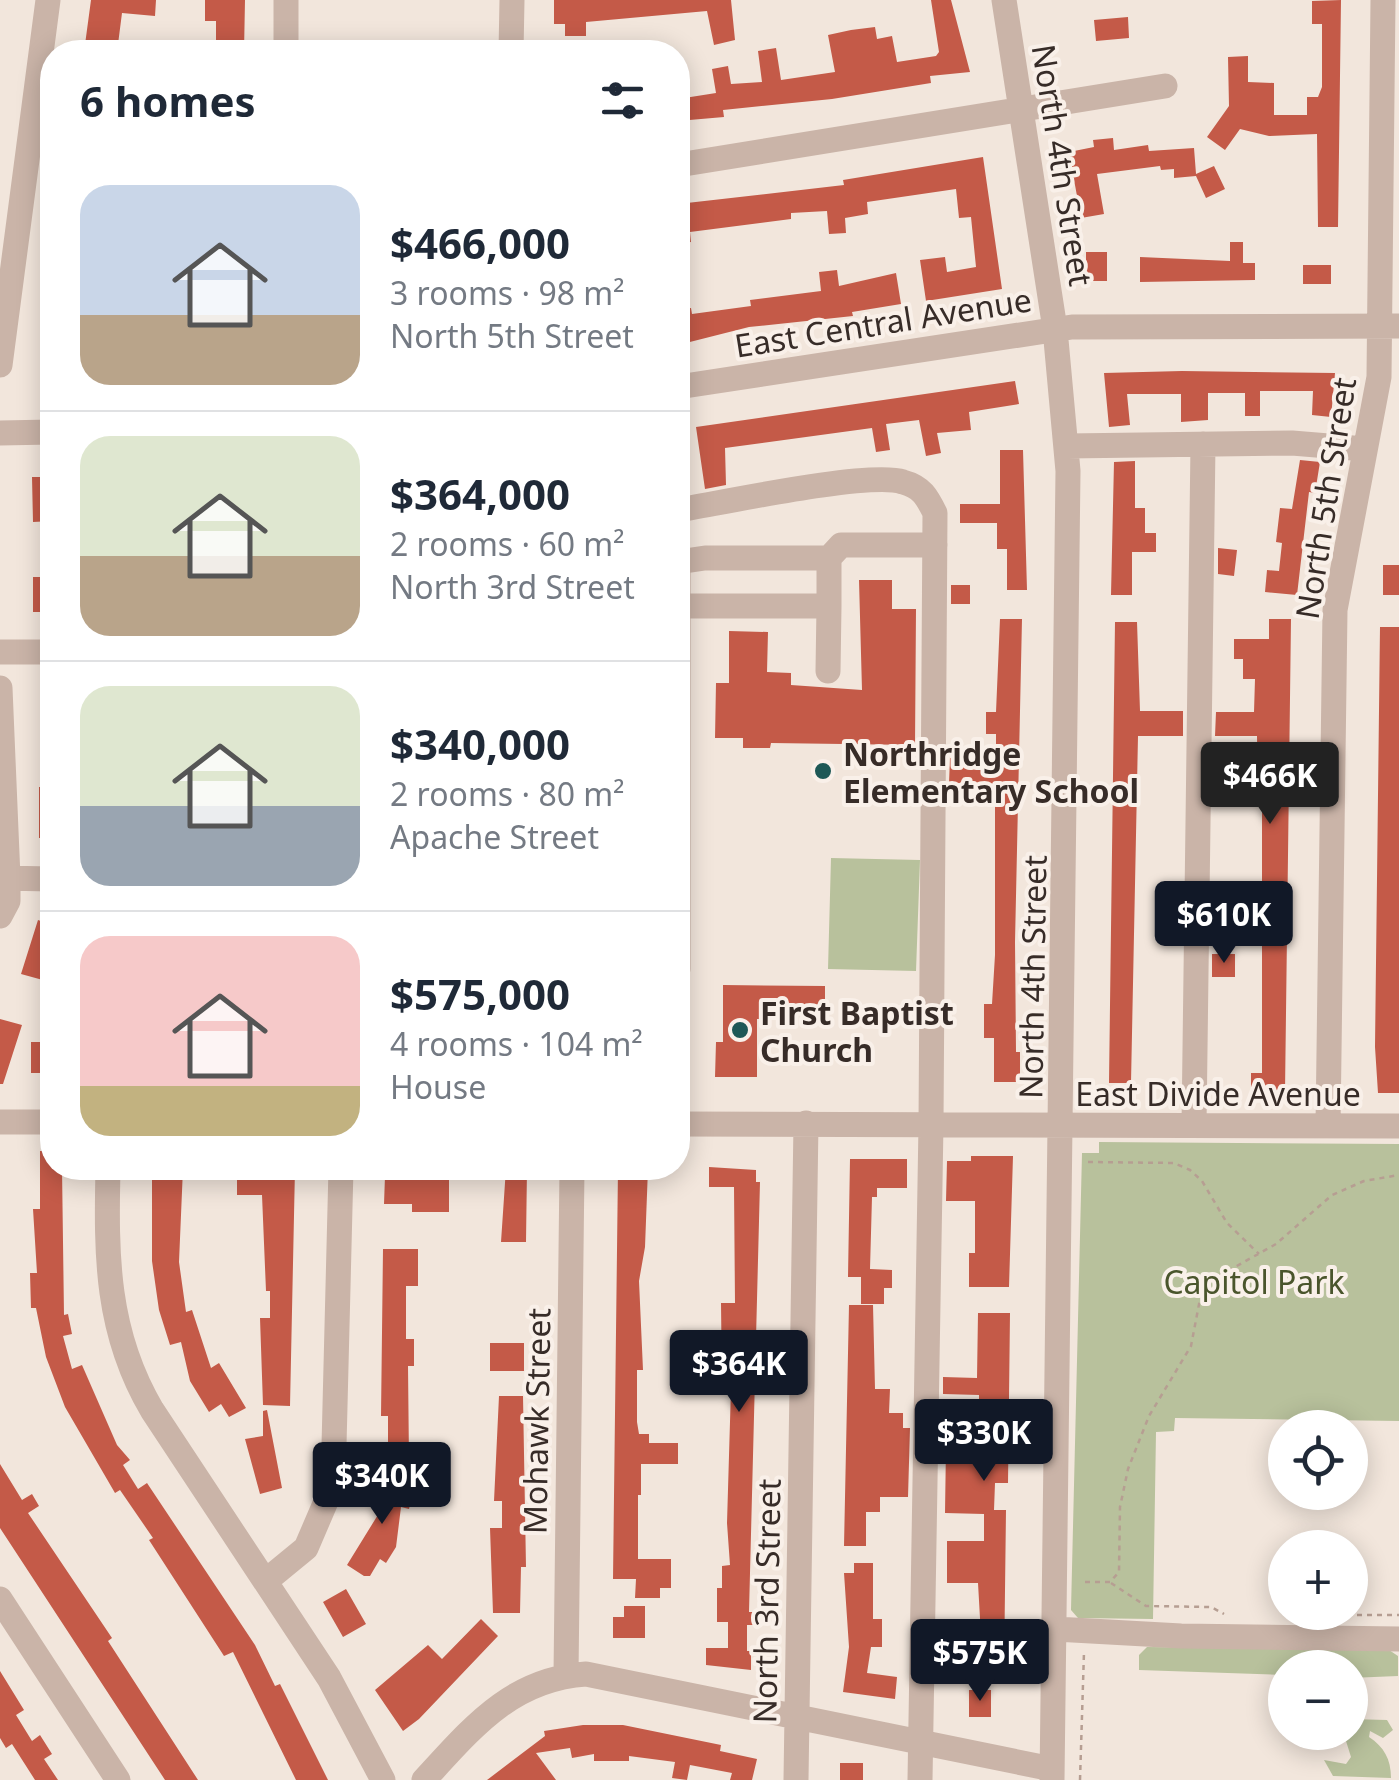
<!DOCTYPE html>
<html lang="en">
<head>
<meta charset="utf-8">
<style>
	:root { --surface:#fff; --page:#f2f2f3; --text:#1f2937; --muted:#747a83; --line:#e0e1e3; --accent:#111827 }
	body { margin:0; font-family:"Noto Sans",sans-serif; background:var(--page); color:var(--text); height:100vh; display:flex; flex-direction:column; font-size:38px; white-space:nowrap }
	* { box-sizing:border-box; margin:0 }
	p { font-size:32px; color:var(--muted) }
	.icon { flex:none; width:55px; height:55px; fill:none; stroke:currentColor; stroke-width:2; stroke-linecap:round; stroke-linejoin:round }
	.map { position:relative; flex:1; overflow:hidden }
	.panel { position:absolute; left:40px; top:40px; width:650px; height:1140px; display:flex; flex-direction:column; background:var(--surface); border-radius:40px; box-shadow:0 5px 25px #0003 }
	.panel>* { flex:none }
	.tools { position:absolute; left:1268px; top:1410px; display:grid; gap:20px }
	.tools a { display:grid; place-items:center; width:100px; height:100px; border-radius:50%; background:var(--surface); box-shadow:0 5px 25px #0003; font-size:50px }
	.price { position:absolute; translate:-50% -85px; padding:0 22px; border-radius:10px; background:var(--accent); color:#fff; font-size:32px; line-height:65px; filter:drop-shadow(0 2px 5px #0008) }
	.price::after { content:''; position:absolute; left:50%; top:60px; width:30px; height:22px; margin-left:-15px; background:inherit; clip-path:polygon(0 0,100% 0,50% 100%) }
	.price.active { background:#222; color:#fff }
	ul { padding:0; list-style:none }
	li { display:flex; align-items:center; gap:30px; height:250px; padding:0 40px }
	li+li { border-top:2px solid var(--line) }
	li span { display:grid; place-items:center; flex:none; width:280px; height:200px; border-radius:30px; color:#555 }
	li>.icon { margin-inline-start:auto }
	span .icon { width:120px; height:120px; fill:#fffc; stroke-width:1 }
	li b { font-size:42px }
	h2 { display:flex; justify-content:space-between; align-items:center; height:120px; padding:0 40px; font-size:42px }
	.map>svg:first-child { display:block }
</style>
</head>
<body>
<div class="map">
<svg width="1399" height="1780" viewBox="0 0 1399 1780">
	<rect width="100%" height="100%" fill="#f2e6dc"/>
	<path fill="#b8c19c" d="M831,858L920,860L916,971L828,969Z
		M1099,1142L1399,1144V1421L1175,1418L1174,1431L1156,1432L1153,1619L1078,1618L1071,1610L1082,1153H1099Z
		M1147,1647L1389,1650L1398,1656V1676L1350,1678V1668H1285V1675L1139,1670V1655Z
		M1350,1719L1387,1720L1393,1730L1383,1738L1370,1731L1369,1737C1384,1747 1391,1759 1391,1778L1333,1776L1324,1760L1346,1764L1351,1757L1346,1741L1323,1737L1311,1746L1294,1733L1350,1732Z"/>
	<path fill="#c45a48" d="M91,0H156L155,16L122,13L117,52H84Z
		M205,0H245L244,52H216V21H205Z
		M554,0H731L735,40L714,45L707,11L586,22V36H565V24H554Z
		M931,0H951L970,72L930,76L931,83L832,99L723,110L724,117L678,121V99L716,93L712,69L728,66L731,84L762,82L758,51L776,48L781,80L835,72L828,35L851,30L875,27L877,39L892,36L897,62L936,56L939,52Z
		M1341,0L1338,227H1318L1317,134L1269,136L1240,129L1225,150L1207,137L1229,106L1228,57L1248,56V82L1274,83V115H1307V97H1318L1322,87V24H1312V1Z
		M1128,17L1129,38L1096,41L1094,20Z
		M1113,138L1114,150L1148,145L1149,151L1194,148L1196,174L1214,166L1225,189L1206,198L1196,176L1174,178V169L1161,170L1160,166L1097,174L1104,214L1081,218L1069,152L1094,147L1093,140Z
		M983,157L1002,289L926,301L920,260L945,257L947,272L976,267L971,217L959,218L956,189L867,202L868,214L845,218L846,233L829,234L827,211L791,213V219L690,232L691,242L678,244V204L844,185L843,180Z
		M1230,242H1243V263H1255V280L1140,282V257L1230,261Z
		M1086,252H1107V281H1086Z
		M1303,265H1331V284H1303Z
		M837,270L839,286L896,273L901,304L852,312L853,316L749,327L678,345V309L691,308L692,314L751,306L750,300L821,291L819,272Z
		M1182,371L1335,373L1331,417L1312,415L1313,391H1260V416H1245V393H1208V420L1181,422V394H1127L1130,425L1109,427L1104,373Z
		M1015,381L1019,404L969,412L971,430L937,433L941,453L926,456L919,420L886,424L890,450L876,452L872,428L725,448L726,485L705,489L696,427Z
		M1000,450H1023L1027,590H1007V549H997V523H960V504H1000Z
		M1300,460L1320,462L1315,493L1309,492L1297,595L1265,592L1267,570L1279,571L1282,543L1276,542L1280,508L1292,509Z
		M1135,461V508H1145V533H1156V552H1132V595H1111L1114,462Z
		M32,477H52V521L33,522Z
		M1218,548L1237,550L1234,576L1218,574Z
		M1383,565H1399V595H1383Z
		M33,577H52V612H33Z
		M859,580H892V609H916L915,745L771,743L770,748H743V738H715L716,683H729V631L768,632L767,672L791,673V685L862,690Z
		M951,585H970V604H951Z
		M1000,619H1022L1015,942L1016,1052H1020V1082H994V1038H984V1004H992L995,955V784L949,783L950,758L996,762V734H986V712H996Z
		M1269,619H1291L1285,1092H1251V1073H1262V802H1258L1257,736H1215L1216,712H1254L1255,679H1243V659H1234V639H1269Z
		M1115,622H1137L1140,711H1183V736H1138L1131,1083H1109Z
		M1380,627H1399V1093H1378L1375,1047Z
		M39,787H52V838H39Z
		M38,920L52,925L50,982L21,974Z
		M1212,954H1235V977H1212Z
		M723,985L825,986V1014H776V1019H757V1077H715L716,1042H723Z
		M0,1019L22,1025L3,1084H0Z
		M31,1042H52V1073H31Z
		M40,1151H52V1168H62L64,1315L68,1314L72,1334L63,1336L72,1369L82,1365L117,1445L130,1460L123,1465L138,1489L147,1483L255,1645L275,1686L280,1684L328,1780H296L233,1652L224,1656L149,1540L153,1538L120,1490L115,1493L65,1407L46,1357L36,1308H31L30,1273H37L33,1209H40Z
		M971,1156H1013L1009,1287H969V1253H975V1201H946L947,1161H971Z
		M850,1159H907V1188H877V1197H872L870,1269L892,1270V1288H884V1304H861V1277H848Z
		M709,1167L756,1170V1182H760L749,1612H753V1625H747V1651H751V1670L706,1665V1648H728V1622H717V1588H722V1566L730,1565L727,1523L731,1388H722L721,1303H735L734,1187H709Z
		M152,1168H183L179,1262L186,1312L192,1310L211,1368L219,1363L246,1408L229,1417L221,1404L209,1412L190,1381L181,1342L170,1345L159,1310L152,1261Z
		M267,1168H295L290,1406L263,1405L260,1318H270V1291H266L262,1195H237V1171H267Z
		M414,1168H441V1174H449V1212H412V1204H384L385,1176H414Z
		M506,1168H527L526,1242H501Z
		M618,1168H648L645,1247L639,1281L643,1370H637V1422L639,1434H649V1443H678V1464H641V1495H638V1559H671V1588H660V1598H635L636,1579H613Z
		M383,1249H418V1286H406V1339H414V1366H408L409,1462H388V1416H381Z
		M849,1305H873L875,1389H890L889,1413H903V1428H910L908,1497H880V1512H866V1546H844Z
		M978,1313H1010L1008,1483H995L994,1510H1006L1004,1671H983L978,1583H947V1541H984V1514L945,1513L946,1446H979V1395L943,1394V1377L977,1378Z
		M490,1343H524V1371H490Z
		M499,1396H523L526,1567H521L520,1613H493L490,1528H502V1501H494Z
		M267,1410L282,1488L260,1494L245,1439L263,1436V1411Z
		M0,1464L22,1500L32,1494L39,1506L28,1513L112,1638L108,1641L198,1780H165L0,1528Z
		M377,1479L414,1487L409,1509L401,1507L396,1547L386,1563L380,1559L370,1576H364L347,1565L384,1505L372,1503Z
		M854,1563H873V1619H882V1647H871L867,1673L897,1677L895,1699L843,1692L849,1647L844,1573H854Z
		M346,1589L366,1624L343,1637L323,1602Z
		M624,1606H645V1638H613V1617H624Z
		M481,1619L498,1636L419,1719L403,1731L375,1690L428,1645L442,1659Z
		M0,1671L24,1710L16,1715L32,1741L40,1735L52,1754L44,1759L58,1780H35L12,1744L6,1748L0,1738Z
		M969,1690H991V1717H969Z
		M583,1725H623L721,1745L720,1751L757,1759L752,1780H730L732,1773L690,1765L687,1780L672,1778L675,1762L629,1756V1761H594V1754L572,1758L570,1748L536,1753L556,1780H487L545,1736L544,1731Z
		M840,1763H863V1780H840Z"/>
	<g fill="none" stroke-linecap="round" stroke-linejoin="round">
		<path stroke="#b69e92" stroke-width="2.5" stroke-dasharray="5 5" stroke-linecap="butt" d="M1088,1162L1174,1163L1190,1170L1202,1181L1227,1223L1259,1254
			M1085,1582H1110L1119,1572L1120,1507L1128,1469L1149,1416L1191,1346L1200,1299L1210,1281L1276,1244L1332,1195L1364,1181L1399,1175
			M1111,1583L1146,1606L1211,1607L1224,1614
			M1317,1615H1399
			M1080,1780L1084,1652"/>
		<path stroke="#cab4a8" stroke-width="25" d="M1004,0L1055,329L1068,471L1052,1780
			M286,52V0
			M511,52L512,0
			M678,165L1165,86
			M0,365L48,0
			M678,387L1072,327L1399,326
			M0,433L52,432
			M1067,446L1292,443L1365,449
			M678,510C721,503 869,471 903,482C922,487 927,497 935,513L931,1124L920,1780
			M829,558L841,545H935
			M678,562V969
			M678,562L705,558H829V606H680
			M0,652H52
			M828,671L829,606
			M0,688L8,878V901L0,916
			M0,878L52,879
			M0,1122H52
			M678,1124L1399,1126
			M1194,1125L1203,444
			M1328,1126L1335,610L1379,377L1383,0
			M108,1168C106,1256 106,1332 152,1410L329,1678L383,1780
			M267,1580L306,1548L333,1485L341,1168
			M0,1599L118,1780
			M1055,1629L1181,1636L1399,1639
			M566,1675L572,1168
			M424,1780C472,1728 511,1679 586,1674L1052,1769
			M796,1780L806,1123"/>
	</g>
	<g fill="#1e5856" stroke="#f9f0e9" stroke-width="4">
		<circle cx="823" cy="771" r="10"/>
		<circle cx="740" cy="1030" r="10"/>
	</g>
	<g text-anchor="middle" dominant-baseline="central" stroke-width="8" stroke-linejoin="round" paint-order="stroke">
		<g font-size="32" fill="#372c28" stroke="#f9f0e9">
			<text transform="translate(1063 165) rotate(81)">North 4th Street</text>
			<text transform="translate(883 322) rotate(-9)">East Central Avenue</text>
			<text transform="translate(1325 498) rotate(-81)">North 5th Street</text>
			<text transform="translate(1032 977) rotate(-89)">North 4th Street</text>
			<text x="1218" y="1093">East Divide Avenue</text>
			<text transform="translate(536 1421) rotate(-89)">Mohawk Street</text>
			<text transform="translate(766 1601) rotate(-89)">North 3rd Street</text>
		</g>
		<g font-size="32" font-weight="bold" fill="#372c28" stroke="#f9f0e9" text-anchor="start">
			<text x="843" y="753">Northridge<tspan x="843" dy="37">Elementary School</tspan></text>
			<text x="760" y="1012">First Baptist<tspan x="760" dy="37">Church</tspan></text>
		</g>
		<g font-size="32" fill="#4a552c" stroke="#f9f0e9">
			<text x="1254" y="1281">Capitol Park</text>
		</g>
	</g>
</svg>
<div class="tools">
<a><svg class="icon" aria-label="locate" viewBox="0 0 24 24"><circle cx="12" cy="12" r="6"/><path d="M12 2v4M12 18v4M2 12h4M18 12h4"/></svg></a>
<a>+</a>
<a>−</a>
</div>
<b class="price active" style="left:1270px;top:827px">$466K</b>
<b class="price" style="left:1224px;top:966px">$610K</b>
<b class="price" style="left:739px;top:1415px">$364K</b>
<b class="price" style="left:984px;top:1484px">$330K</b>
<b class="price" style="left:382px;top:1527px">$340K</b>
<b class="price" style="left:980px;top:1704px">$575K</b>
<section class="panel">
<h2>6 homes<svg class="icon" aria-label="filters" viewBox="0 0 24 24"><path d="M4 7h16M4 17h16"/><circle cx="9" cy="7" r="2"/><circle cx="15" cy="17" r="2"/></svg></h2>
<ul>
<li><span style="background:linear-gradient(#c9d6e8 65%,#b9a48a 0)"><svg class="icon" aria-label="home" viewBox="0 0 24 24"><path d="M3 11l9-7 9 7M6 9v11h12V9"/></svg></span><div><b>$466,000</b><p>3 rooms · 98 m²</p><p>North 5th Street</p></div></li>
<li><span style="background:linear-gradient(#dfe7d0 60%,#b9a48a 0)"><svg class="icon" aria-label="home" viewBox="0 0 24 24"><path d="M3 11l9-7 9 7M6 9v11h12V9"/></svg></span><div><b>$364,000</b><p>2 rooms · 60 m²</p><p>North 3rd Street</p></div></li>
<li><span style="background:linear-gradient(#dfe7d0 60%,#9aa5b1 0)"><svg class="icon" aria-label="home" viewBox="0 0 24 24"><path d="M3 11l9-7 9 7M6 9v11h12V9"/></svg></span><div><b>$340,000</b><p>2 rooms · 80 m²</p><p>Apache Street</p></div></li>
<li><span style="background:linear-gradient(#f6c9c9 75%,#c2b280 0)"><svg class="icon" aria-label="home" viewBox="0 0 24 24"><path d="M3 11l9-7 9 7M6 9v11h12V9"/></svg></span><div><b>$575,000</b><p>4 rooms · 104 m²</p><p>House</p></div></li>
</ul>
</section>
</div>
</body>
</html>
